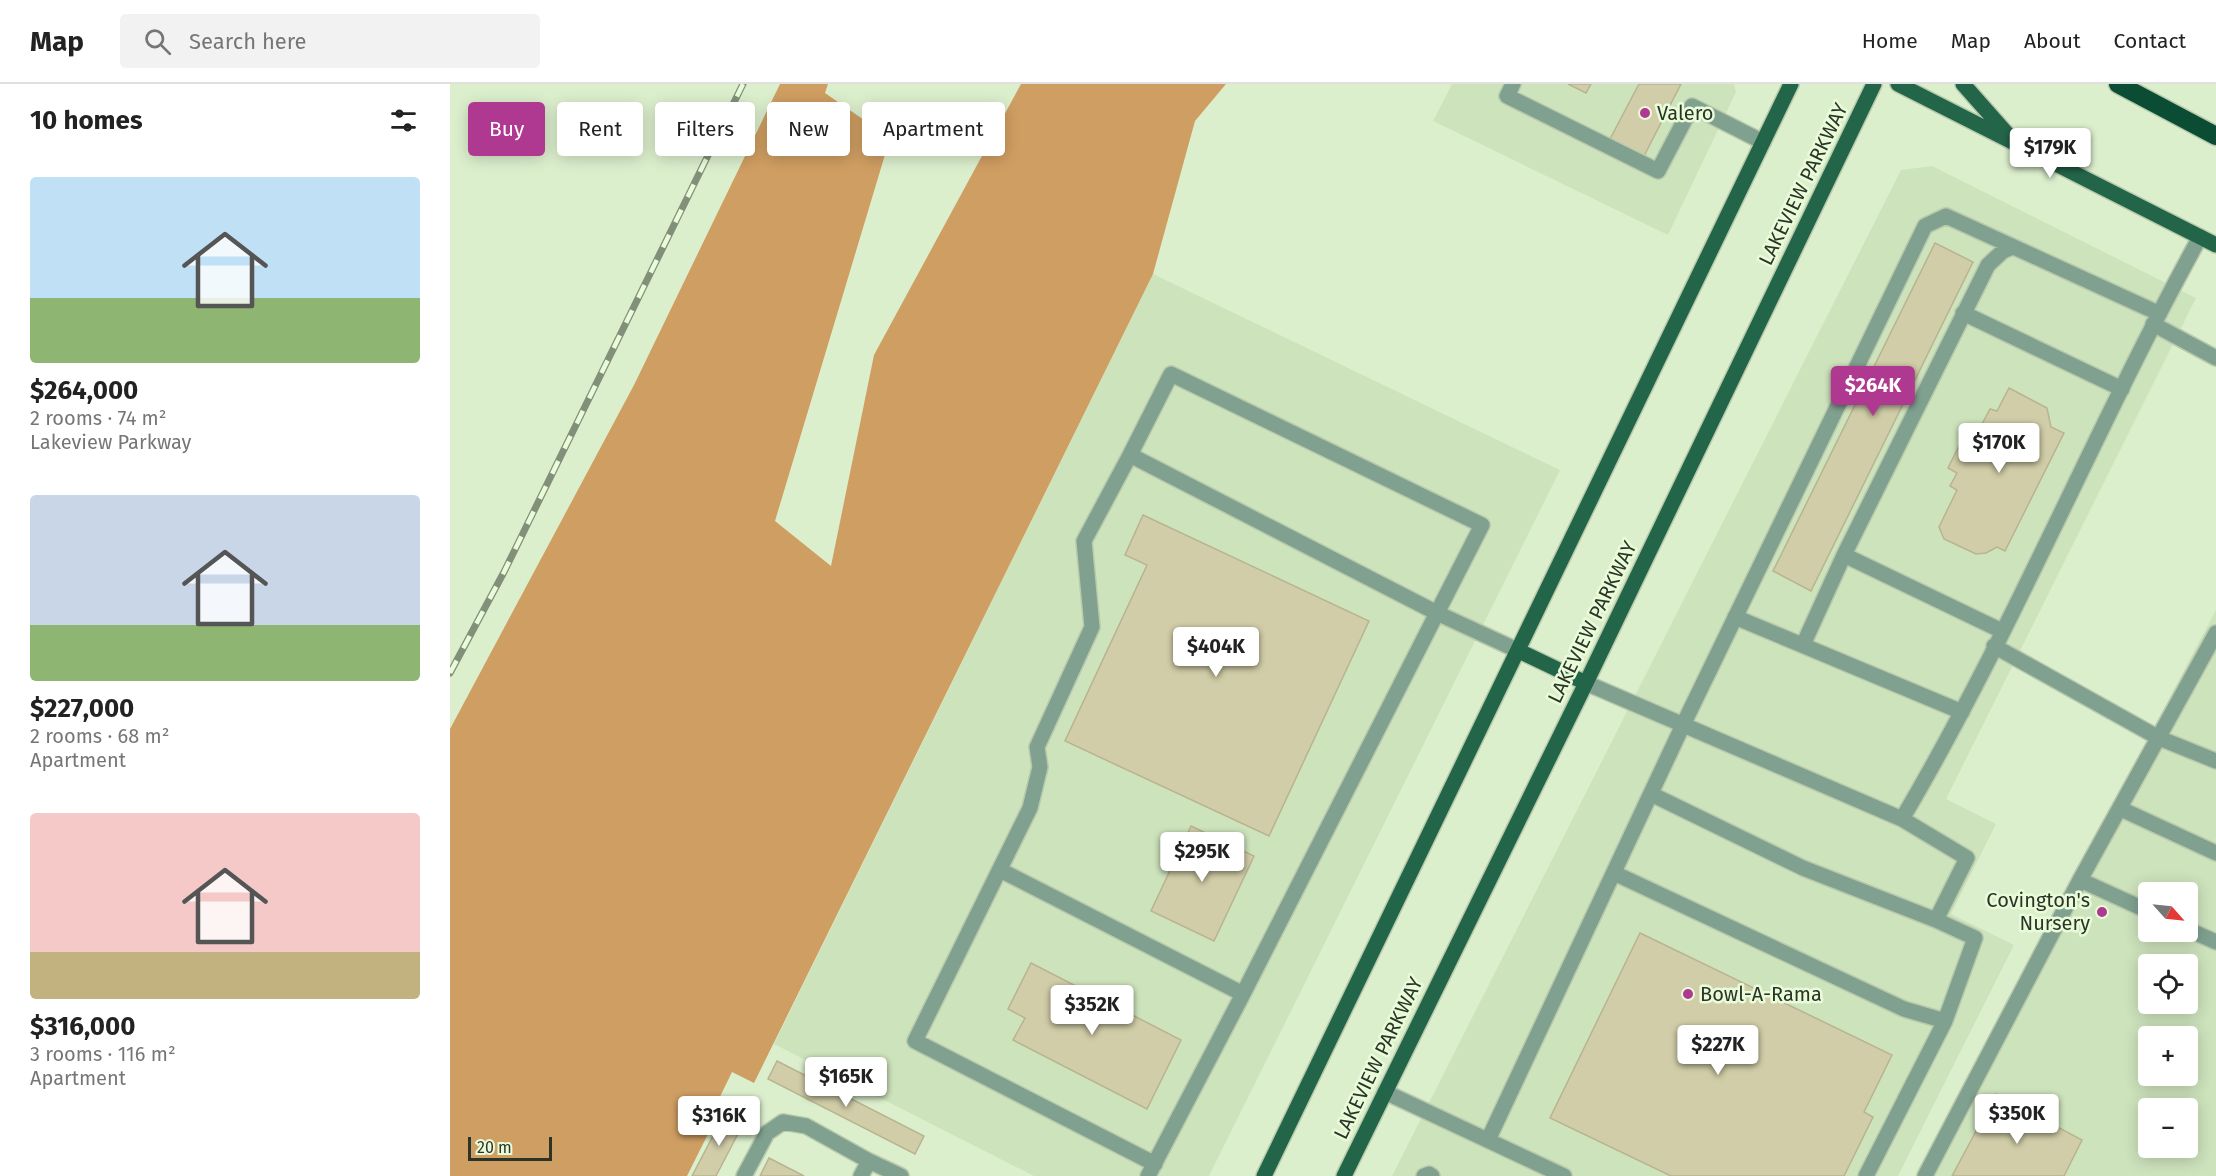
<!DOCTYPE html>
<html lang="en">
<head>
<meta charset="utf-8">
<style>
	:root { --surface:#fff; --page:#f2f2f2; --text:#222; --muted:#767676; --line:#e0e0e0; --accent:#af3991 }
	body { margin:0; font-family:"Fira Sans",sans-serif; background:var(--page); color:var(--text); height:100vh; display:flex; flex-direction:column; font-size:22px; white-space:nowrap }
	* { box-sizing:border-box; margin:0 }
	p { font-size:20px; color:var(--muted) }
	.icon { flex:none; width:33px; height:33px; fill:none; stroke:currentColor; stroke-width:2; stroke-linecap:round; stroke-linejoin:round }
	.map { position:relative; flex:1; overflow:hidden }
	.panel { display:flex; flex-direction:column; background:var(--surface); width:450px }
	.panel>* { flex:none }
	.guide { position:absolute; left:18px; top:18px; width:570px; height:54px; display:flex; gap:12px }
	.needle { width:39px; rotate:117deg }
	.buttons { position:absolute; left:1688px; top:798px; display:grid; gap:12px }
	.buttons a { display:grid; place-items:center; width:60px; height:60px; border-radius:6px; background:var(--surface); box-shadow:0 3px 15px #0003; font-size:30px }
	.scale { position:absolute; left:18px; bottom:15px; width:84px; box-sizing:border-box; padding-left:6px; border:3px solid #2c3427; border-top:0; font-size:16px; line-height:21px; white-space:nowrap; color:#2c3427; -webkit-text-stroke:4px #e9fcda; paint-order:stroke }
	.price { position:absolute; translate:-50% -51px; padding:0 14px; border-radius:6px; background:#fff; color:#222; font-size:20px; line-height:39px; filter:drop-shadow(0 2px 3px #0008) }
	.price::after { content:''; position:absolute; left:50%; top:36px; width:18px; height:14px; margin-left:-9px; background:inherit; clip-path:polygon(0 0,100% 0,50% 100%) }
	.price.active { background:var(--accent); color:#fff }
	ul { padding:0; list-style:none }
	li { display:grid; align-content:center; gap:12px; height:318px; padding:0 30px }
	li span { display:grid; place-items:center; height:186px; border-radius:6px; color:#555 }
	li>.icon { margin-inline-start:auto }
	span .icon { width:108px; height:108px; fill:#fffc; stroke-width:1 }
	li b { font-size:26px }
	h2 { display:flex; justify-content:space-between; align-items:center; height:72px; padding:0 30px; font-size:26px }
	.tag { padding:0 21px; border-radius:6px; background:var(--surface); box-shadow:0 3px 15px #0003; font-size:21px; line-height:54px }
	.tag.active { background:var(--accent); color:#fff }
	header { display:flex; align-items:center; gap:36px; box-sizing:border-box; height:84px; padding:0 30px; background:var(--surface); border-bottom:2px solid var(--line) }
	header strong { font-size:28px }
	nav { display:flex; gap:33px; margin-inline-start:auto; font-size:21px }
	.search { width:420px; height:54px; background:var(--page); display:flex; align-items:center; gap:15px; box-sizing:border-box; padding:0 21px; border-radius:6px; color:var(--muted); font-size:22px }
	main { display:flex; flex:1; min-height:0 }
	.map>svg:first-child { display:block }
</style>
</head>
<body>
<header>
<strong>Map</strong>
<div class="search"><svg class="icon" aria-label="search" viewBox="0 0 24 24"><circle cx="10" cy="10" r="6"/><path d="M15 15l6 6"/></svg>Search here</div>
<nav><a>Home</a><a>Map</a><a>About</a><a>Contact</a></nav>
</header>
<main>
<section class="panel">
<h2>10 homes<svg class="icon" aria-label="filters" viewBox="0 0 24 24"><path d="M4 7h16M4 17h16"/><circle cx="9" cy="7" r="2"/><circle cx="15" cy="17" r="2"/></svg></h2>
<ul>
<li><span style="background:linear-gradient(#bfe0f5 65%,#8fb573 0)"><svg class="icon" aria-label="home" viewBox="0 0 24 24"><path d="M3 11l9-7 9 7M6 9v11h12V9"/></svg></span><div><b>$264,000</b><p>2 rooms · 74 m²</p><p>Lakeview Parkway</p></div></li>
<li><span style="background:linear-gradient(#c9d6e8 70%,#8fb573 0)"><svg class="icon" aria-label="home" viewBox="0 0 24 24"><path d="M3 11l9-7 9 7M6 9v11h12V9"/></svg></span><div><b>$227,000</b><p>2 rooms · 68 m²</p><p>Apartment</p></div></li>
<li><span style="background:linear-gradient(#f6c9c9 75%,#c2b280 0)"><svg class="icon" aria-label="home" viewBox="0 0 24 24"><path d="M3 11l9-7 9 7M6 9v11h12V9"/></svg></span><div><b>$316,000</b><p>3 rooms · 116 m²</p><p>Apartment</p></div></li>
</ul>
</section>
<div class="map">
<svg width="1766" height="1092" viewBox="0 0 1766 1092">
	<rect width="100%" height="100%" fill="#dcefcd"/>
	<path fill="#cde3bc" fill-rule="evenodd" d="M1002,0H1284L1286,8L1218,151L983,37Z
		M1482,82L1746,214L1496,715L1546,740L1501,830L1564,861L1448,1092H942L1451,86Z
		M703,190L1110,386L759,1092H584L324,960Z
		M1766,526V1092H1466ZM1698,808H1737V848H1698ZM1698,880H1737V920H1698ZM1698,952H1737V992H1698ZM1698,1024H1737V1064H1698Z"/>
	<path fill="#cf9e62" d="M330,0H378L375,9L440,54L325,437L381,482L424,271L571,0H776L745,37L703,190L304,999L282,988L264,1025L269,1028L237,1092H0V645L184,301Z"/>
	<path fill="#d1cda8" stroke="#b9b490" stroke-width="1.5" d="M1118,0H1141L1136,9Z
		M1189,0H1231L1193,74L1159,57Z
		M1485,159L1523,178L1361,507L1323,487Z
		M1559,304L1597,324L1601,343L1614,349L1555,467L1547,463L1536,469L1526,470L1494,455L1489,443L1507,406L1500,402L1507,389L1498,384L1514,352L1523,357L1540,325L1547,327Z
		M693,431L919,537L819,752L615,657L697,481L675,471Z
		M741,742L804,772L764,857L701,827Z
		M1190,849L1442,971L1414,1028L1423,1033L1394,1092H1221L1100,1034Z
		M581,879L731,956L697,1025L563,956L575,934L558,925Z
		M327,977L474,1052L465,1070L318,995Z
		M1546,1010L1632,1056L1614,1092H1502Z
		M275,1029L294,1038L266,1092H242Z
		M319,1074L354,1092H310Z"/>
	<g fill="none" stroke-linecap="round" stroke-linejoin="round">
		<g stroke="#b9caac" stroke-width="18">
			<path id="minor" d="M1063,0L1057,12L1208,87L1242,22L1313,58
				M1513,229L1672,305
				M1703,240L1766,274
				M680,371L721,290L1032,441L987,529L680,371L634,457L642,543L587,663L590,683L580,724L465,957L705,1080
				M1394,471L1552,547
				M1285,533L1512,628
				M1353,561L1394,471L1538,181L1553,167L1563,163
				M1544,562L1709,654L1766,677
				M1136,599L1452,735
				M1201,710L1353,784L1486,836
				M1671,725L1766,769
				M550,786L793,910
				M1164,789L1454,925L1495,937
				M1630,796L1698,827
				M1737,845L1766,858
				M935,1008L1114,1092
				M1038,1056L1233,641L1475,142L1496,132L1708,229
				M294,1092L317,1049L333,1038L356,1042L419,1077L451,1092
				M411,1092L419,1077
				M698,1092L793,910L987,529L1069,567
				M974,1092L979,1090L982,1092
				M1416,1092L1495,937L1525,854L1486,836L1517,774L1452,735C1563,547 1645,344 1750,153
				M1475,1092L1630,796L1766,549"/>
		</g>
		<g stroke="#b9caac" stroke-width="18">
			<path id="major" d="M1448,0L1766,161
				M1513,0L1559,52
				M1069,567L1136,599
				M814,1092L1341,0
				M894,1092L1136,599L1424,0"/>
		</g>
		<g stroke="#b9caac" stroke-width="21">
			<path id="highway" d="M1668,0L1766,52"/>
		</g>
		<use href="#minor" stroke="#81a190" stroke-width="15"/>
		<use href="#major" stroke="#236549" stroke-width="15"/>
		<use href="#highway" stroke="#0a4d34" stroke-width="18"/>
		<g stroke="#839079" stroke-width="7">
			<path id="rail" d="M0,589L54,488L293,0"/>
		</g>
		<use href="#rail" stroke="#e9fcda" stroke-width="4.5" stroke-dasharray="14" stroke-linecap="butt"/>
	</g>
	<g fill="#af3991" stroke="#e9fcda" stroke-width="2">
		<circle cx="1195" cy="29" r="6"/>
		<circle cx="1652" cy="828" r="6"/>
		<circle cx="1238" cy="910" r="6"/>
	</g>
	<g text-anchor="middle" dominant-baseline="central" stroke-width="5" stroke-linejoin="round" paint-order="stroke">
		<g font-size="20" fill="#2c3427" stroke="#e9fcda" text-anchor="start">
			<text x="1207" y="29">Valero</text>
			<text x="1640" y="816" text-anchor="end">Covington's<tspan x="1640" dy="23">Nursery</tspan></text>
			<text x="1250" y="910">Bowl-A-Rama</text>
		</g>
		<g font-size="20" fill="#2c3427" stroke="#e9fcda">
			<text transform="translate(1353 100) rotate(-64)">LAKEVIEW PARKWAY</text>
			<text transform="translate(1142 538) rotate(-64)">LAKEVIEW PARKWAY</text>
			<text transform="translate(928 974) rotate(-64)">LAKEVIEW PARKWAY</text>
		</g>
	</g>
</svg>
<div class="buttons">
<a><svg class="needle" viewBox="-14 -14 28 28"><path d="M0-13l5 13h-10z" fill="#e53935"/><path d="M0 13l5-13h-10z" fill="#767676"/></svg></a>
<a><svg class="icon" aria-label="locate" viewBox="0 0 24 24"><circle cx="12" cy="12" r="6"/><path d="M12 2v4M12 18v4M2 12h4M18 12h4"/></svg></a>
<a>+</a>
<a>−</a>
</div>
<div class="scale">20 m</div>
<b class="price" style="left:1600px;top:95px">$179K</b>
<b class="price active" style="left:1423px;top:333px">$264K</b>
<b class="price" style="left:1549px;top:390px">$170K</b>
<b class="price" style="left:766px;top:594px">$404K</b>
<b class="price" style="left:752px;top:799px">$295K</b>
<b class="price" style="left:642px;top:952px">$352K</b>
<b class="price" style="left:1268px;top:992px">$227K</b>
<b class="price" style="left:396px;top:1024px">$165K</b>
<b class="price" style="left:1567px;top:1061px">$350K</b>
<b class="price" style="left:269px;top:1063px">$316K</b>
<div class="guide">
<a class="tag active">Buy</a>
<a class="tag">Rent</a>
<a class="tag">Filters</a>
<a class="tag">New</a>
<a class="tag">Apartment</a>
</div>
</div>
</main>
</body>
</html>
